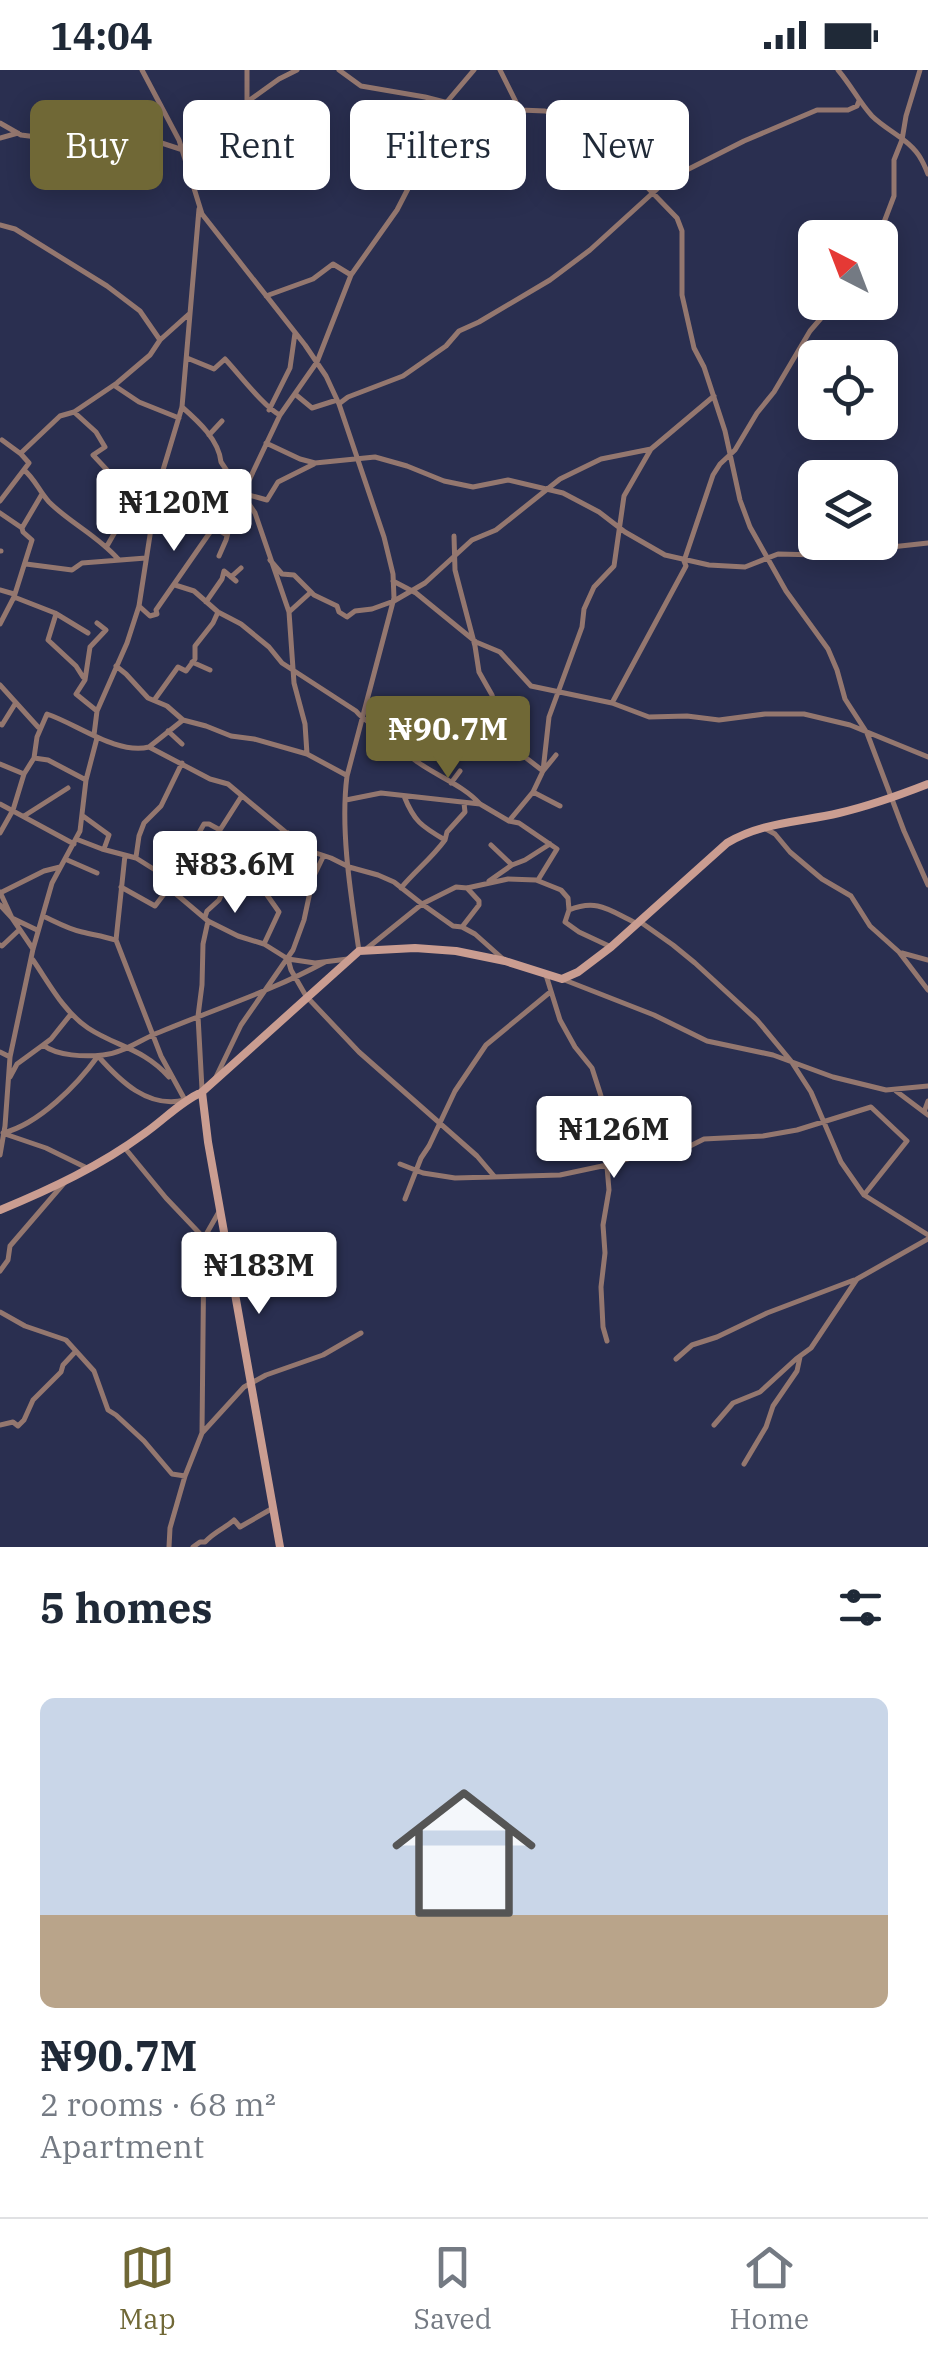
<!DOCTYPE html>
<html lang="en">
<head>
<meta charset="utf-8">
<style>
	:root { --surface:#fff; --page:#f6f6f7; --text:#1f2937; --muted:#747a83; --line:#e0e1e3; --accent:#706836 }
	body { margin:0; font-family:"IBM Plex Serif",serif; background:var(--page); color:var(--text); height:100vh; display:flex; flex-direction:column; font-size:38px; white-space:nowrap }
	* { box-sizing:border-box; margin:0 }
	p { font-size:32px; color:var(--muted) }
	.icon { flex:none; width:55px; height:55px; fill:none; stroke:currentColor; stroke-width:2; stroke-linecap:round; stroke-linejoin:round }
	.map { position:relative; height:1477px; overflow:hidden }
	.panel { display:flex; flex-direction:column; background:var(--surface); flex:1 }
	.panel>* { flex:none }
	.top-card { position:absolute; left:30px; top:30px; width:870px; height:90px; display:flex; gap:20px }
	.needle { width:65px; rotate:318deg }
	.controls { position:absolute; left:798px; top:150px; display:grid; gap:20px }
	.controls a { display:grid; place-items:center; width:100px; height:100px; border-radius:15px; background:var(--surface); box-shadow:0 5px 25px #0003; font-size:50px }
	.price { position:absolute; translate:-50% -85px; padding:0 22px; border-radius:10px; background:#fff; color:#222; font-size:32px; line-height:65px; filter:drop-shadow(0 2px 5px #0008) }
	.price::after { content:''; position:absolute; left:50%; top:60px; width:30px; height:22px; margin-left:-15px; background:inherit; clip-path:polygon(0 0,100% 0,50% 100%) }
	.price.on { background:var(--accent); color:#fff }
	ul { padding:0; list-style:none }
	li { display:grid; align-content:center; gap:20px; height:530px; padding:0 40px }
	li span { display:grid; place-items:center; height:310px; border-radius:15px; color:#555 }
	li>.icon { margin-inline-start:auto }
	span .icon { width:180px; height:180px; fill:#fffc; stroke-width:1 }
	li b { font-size:42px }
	h2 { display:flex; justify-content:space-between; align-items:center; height:120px; padding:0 40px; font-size:42px }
	.pill { padding:0 35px; border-radius:15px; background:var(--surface); box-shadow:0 5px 25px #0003; font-size:35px; line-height:90px }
	.pill.on { background:var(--accent); color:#fff }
	.status { display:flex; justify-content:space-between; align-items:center; height:70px; padding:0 50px; background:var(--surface); direction:ltr }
	.status svg { height:28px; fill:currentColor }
	.dock { display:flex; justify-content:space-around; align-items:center; height:140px; border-top:2px solid var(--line); background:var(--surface); font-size:28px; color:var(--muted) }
	.dock a { display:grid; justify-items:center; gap:5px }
	.dock .on { color:var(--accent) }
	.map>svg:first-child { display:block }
</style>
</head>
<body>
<div class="status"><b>14:04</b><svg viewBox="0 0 49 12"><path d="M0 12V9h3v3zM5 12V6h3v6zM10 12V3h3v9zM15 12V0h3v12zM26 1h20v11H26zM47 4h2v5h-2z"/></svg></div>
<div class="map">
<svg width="928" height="1477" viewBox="0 0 928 1477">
	<rect width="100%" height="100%" fill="#2a2f50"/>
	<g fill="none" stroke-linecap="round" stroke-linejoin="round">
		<path stroke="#94776f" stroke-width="5" d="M142,0L179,70L202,144L305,275L326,306L339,334L384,467L393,504L394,528L347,706C340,760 351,826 359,881
			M339,0L361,16L425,27L495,45L520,40L545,41L554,44L570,57L592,65L608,86L644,114L677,148L682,161V225L694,278L704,297L725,361L740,430L750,457L786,521L828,579L837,600L845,629L867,663L904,761L928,815
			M500,0L520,40
			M838,0C851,15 859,32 872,46C887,61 911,70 921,89C924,94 926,99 928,104
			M247,32L279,9L297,0
			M0,53L21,65L37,67L88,49L183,80
			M0,68L18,63
			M185,82L194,69L231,46L247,32V0
			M0,155L15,159L107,216L140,241L160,270
			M878,168L894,126V90L902,70L906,46L920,0
			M266,226L313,209L333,194L351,205
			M187,288L214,299L225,289C239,304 265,338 280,345
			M115,316L139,332L179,348
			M295,324L312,338L337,330
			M340,333L348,327L403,306L446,276L459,261L479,252L550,210L590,180L667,110L744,71L817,40H848L857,36L859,31
			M182,337C198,351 219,370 221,392L255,443L289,542L294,613L305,654L307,684
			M269,340L290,298L295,263
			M74,342L96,362L105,377L93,385L107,400L111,409L112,416L101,430L107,436
			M209,365L222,351
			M2,370L21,384
			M266,373L300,389L315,393L375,387L407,396L444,411L473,417L508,410L563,423L599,442L625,462L665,485L709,495L745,497L778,484L818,485L928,473
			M24,400C35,409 39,421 49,432C70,453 98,466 118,489
			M245,424L267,430L278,412L314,394
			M0,431L29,393L21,384L22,382L60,346L74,342L117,313L150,285L160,270L189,244
			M155,441L172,448L192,444L227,465
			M0,443L22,458L23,462L32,470L14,527L0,554
			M22,458L42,424
			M454,466L455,500L475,576L479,602L492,625L504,666L521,684L543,701
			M107,476L127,441L135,417L157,420
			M0,481H1
			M219,486L226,470L233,444L280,345L317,292L351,205L397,140L429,78L446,33L474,0
			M270,490L282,504L294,505L314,525L337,536L339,542L347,547L355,541L372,539L394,531L425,513L472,470L496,460L560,409L601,389L651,379L714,326
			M26,494L72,500L82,493L146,488
			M231,507L241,498
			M393,511L416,523L476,572L500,582L531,616L612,633L649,647L687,646L719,650L765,644H804L850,655L928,687
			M175,515L194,521L218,542L241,554L269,577L282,593L356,641C364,651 372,654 382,661C396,669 405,684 419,693C439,707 464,716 480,734
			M0,520L14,524
			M14,527L55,543L88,563
			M206,532L222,509L224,501L236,511
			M139,536L150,546L157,544L156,540L213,458
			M289,542L311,522
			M56,544L48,570L76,596L83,607
			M192,592L210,600
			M116,596L126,604L148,628L167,636L183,650
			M0,615L38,657
			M155,629L178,597L186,601L195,589V576L213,553L218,542
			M612,633L686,496L684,491L713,405L720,394L735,380L757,343L774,322L810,261L835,232
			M97,641L76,624L85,610L90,577L106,560L97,553
			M0,654L2,655L15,634
			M168,661L182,674
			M391,667L409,658L493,629
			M149,677L183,650L206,656L231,666L254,669L307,684L346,705
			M34,688L48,690L86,710
			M0,694L24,704
			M543,701L549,647L582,557L584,539L594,517L614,496L624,426L651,379
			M451,713L460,701
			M533,722L560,736
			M346,730L381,723L480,734L509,751L519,753L557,779L538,810
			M0,734L74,774
			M24,746L68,718
			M83,746L109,765L104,779
			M509,751L533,722L543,701L556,685
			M766,759L775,764L790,782L822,809L851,826L870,856L899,882L928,920
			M0,763L13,740L24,704L34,688L37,667L47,644C77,654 117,685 149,677L210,709L228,714L307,780L331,788L349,797L378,805L394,812L422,834L456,817L467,818L508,809L536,810L561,820L568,828L569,840L565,852L579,862L609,876
			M76,769L102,779L136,788L187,820
			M445,770L447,762L465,742L464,733
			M491,775L512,795
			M136,787L139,766L144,753L161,736L182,693
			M65,789L97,803
			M250,793L266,809L260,815L279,842L264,874
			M489,811L512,795L525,790L550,774
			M121,817L155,836L174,811V806L204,754H209L220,760L241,727
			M169,818L208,851L238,866L264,874L288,889L315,893L348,889
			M401,818C415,801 431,789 445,770C421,756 414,751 404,726
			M0,822L12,848L37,860
			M0,823L44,801L60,797
			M0,835L12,848L33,879
			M569,840C598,828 610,841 636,853
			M43,846C56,852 68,859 82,862C94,865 103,866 115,870
			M205,847L207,841L219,830L226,815L250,793L263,785L288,763
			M639,851L673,875L695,893L757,950L791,991L811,1022L841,1092L864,1125L928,1165
			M462,857L479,835V831L467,818
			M0,875L2,876L19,860
			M365,880L422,834L453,856L462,857L475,864L503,889
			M902,883L928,890
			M288,889L291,900L306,926L359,982L477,1086L494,1106
			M33,890C49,913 63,941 88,958C117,977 143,978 169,1007
			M546,905L560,950L575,977L592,998L601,1026L609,1120L603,1155L605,1183L601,1217L603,1257L607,1271
			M562,909L654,945L707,971L773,985L833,1007L886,1020L928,1016
			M43,975L51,969L71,944
			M0,982L10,987
			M98,986C120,1011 148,1039 185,1030L161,986L116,870L125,785
			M10,1007L17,994L43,975C57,986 85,987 103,985C124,983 141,969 160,962C215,939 272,921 325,892
			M215,1009L241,955L293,880L304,850L313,808L323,787
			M202,1019L198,946L202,915L203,874L208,851
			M896,1021L928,1045
			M924,1042L928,1031
			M3,1063C39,1054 77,1015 98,986
			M5,1064L46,1078L87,1098
			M124,1077L166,1128L204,1168
			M0,1085L5,1056L10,987L33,879L52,813L80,761L86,710L97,668L94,665L97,641L127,573L139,536L157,420L182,337L199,139
			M400,1094L423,1103L455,1108L560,1105L607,1095L634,1087L676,1083L704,1069L763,1066L797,1060L871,1037L907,1071L864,1125
			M405,1129L421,1088L429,1076L455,1021L486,975L549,923
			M0,1201L8,1190L10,1176L65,1112
			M0,1242L25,1256L66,1270L94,1301L108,1340L116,1345L144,1371L172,1404L185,1406
			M676,1289L692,1275L717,1267L767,1243L854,1210
			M0,1355L13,1352L18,1356L24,1350L33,1330L61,1302L63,1295L76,1281
			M714,1355L733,1333L760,1322L796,1289L811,1278L857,1209L928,1169
			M202,1363L244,1317L266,1305L323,1285L361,1263
			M744,1394L766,1357L773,1336L797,1301L800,1287
			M169,1477L170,1458L185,1406L202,1363L204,1168L220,1140
			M193,1477L200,1472H205C215,1461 224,1459 234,1450L240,1457L273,1438"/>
		<path stroke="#ca9d91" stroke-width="8" d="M202,1022L208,1072L280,1477
			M0,1140C51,1119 100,1096 145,1063C165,1049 180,1032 202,1022L359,881L415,878L456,881L505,891L562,909L578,902L611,877L727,773C762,752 801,752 839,743C869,736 900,725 928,714"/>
	</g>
</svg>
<div class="controls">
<a><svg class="needle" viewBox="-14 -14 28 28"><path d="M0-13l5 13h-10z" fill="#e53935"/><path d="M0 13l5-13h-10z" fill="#747a83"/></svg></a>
<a><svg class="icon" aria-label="locate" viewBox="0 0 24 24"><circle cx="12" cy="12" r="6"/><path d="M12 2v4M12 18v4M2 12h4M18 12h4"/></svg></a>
<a><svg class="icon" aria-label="layers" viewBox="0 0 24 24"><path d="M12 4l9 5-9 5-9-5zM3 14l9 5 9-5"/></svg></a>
</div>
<b class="price" style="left:174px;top:484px">₦120M</b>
<b class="price on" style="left:448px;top:711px">₦90.7M</b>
<b class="price" style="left:235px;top:846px">₦83.6M</b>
<b class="price" style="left:614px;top:1111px">₦126M</b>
<b class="price" style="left:259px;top:1247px">₦183M</b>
<div class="top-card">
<a class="pill on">Buy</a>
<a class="pill">Rent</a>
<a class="pill">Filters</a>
<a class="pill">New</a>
</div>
</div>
<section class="panel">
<h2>5 homes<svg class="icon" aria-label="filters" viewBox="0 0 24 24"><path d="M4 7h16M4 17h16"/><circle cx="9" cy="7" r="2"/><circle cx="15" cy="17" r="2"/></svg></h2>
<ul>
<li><span style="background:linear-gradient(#c9d6e8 70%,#b9a48a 0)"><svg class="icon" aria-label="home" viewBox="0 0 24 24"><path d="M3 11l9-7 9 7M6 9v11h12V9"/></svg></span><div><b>₦90.7M</b><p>2 rooms · 68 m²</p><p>Apartment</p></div></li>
</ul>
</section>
<nav class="dock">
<a class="on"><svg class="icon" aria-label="map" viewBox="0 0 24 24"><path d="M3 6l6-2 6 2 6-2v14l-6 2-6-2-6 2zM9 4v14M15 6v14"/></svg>Map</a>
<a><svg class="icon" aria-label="saved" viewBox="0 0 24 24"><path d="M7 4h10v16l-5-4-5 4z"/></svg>Saved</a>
<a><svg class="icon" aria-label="home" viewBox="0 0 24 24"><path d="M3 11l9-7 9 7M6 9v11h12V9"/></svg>Home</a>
</nav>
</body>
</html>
